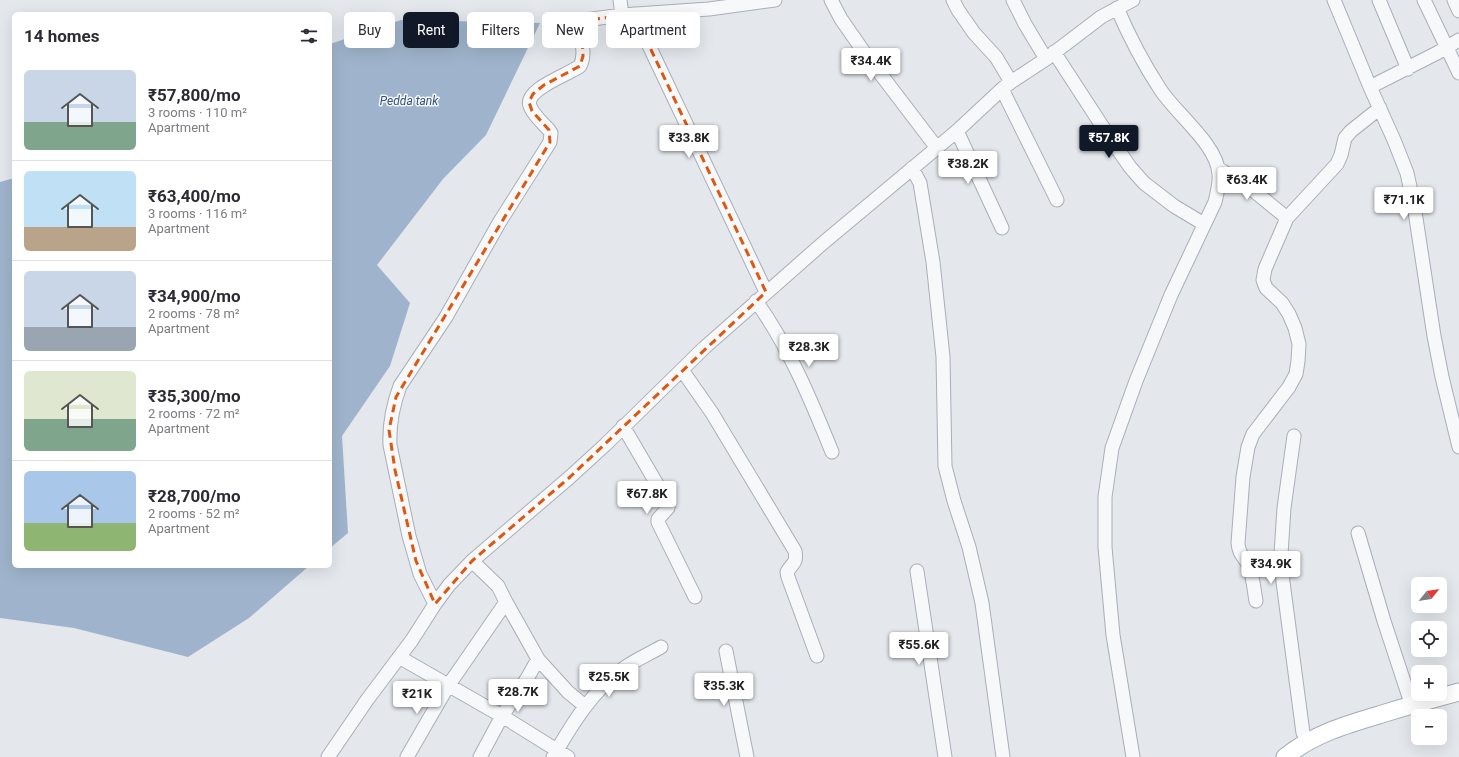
<!DOCTYPE html>
<html lang="en">
<head>
<meta charset="utf-8">
<style>
	:root { --surface:#fff; --page:#f2f2f3; --text:#2b2b33; --muted:#7c7c81; --line:#e1e1e2; --accent:#111827 }
	body { margin:0; font-family:Roboto,sans-serif; background:var(--page); color:var(--text); height:100vh; display:flex; flex-direction:column; font-size:15px; white-space:nowrap }
	* { box-sizing:border-box; margin:0 }
	p { font-size:13px; color:var(--muted) }
	.icon { flex:none; width:22px; height:22px; fill:none; stroke:currentColor; stroke-width:2; stroke-linecap:round; stroke-linejoin:round }
	.map { position:relative; flex:1; overflow:hidden }
	.sheet { position:absolute; left:12px; top:12px; width:320px; height:556px; display:flex; flex-direction:column; background:var(--surface); border-radius:6px; box-shadow:0 4px 16px #0002 }
	.sheet>* { flex:none }
	.top-card { position:absolute; left:344px; top:12px; width:380px; height:36px; display:flex; gap:8px }
	.needle { width:26px; rotate:60deg }
	.controls { position:absolute; left:1411px; top:577px; display:grid; gap:8px }
	.controls a { display:grid; place-items:center; width:36px; height:36px; border-radius:6px; background:var(--surface); box-shadow:0 4px 16px #0002; font-size:20px }
	.price { position:absolute; translate:-50% -34px; padding:0 9px; border-radius:4px; background:#fff; color:#222; font-size:13px; line-height:26px; filter:drop-shadow(0 1px 2px #0008) }
	.price::after { content:''; position:absolute; left:50%; top:24px; width:12px; height:9px; margin-left:-6px; background:inherit; clip-path:polygon(0 0,100% 0,50% 100%) }
	.price.active { background:var(--accent); color:#fff }
	ul { padding:0; list-style:none }
	li { display:flex; align-items:center; gap:12px; height:100px; padding:0 12px }
	li+li { border-top:1px solid var(--line) }
	li span { display:grid; place-items:center; flex:none; width:112px; height:80px; border-radius:6px; color:#555 }
	li>.icon { margin-inline-start:auto }
	span .icon { width:48px; height:48px; fill:#fffc; stroke-width:1 }
	li b { font-size:17px }
	h2 { display:flex; justify-content:space-between; align-items:center; height:48px; padding:0 12px; font-size:17px }
	.pill { padding:0 14px; border-radius:6px; background:var(--surface); box-shadow:0 4px 16px #0002; font-size:14px; line-height:36px }
	.pill.active { background:var(--accent); color:#fff }
	.map>svg:first-child { display:block }
</style>
</head>
<body>
<div class="map">
<svg width="1459" height="757" viewBox="0 0 1459 757">
	<rect width="100%" height="100%" fill="#e4e7ec"/>
	<path fill="#9fb4cc" d="M401,20L540,23L486,135L443,179L377,265L410,303L390,366L342,436L348,533L330,548V44Z
		M14,178V566H309L249,618L188,657L74,628L0,618V182Z"/>
	<g fill="none" stroke-linecap="round" stroke-linejoin="round">
		<g stroke="#a9aeb7" stroke-width="15">
			<path id="minor" d="M620,0L622,15
				M831,0L841,19L866,55L937,148
				M953,0L958,10L974,33L996,57L1011,82
				M1013,0L1025,24L1046,59
				M1334,0L1370,87L1394,140L1407,173L1414,205L1434,336L1442,377L1459,447
				M1379,0L1408,69
				M1424,0L1459,73
				M1454,0L1459,11
				M1117,8C1129,36 1143,63 1160,89C1176,114 1217,144 1219,174C1220,183 1217,193 1215,202L1171,295L1136,381L1112,448L1105,497V547L1113,635L1133,757
				M634,14L766,292
				M1054,52L1110,138L1130,167L1144,183L1174,206L1204,224
				M1370,87L1437,53L1459,40
				M1002,89L1057,200
				M957,131L1002,228
				M912,168L920,183L933,262L943,357L945,466L954,501L969,547L982,603L1003,757
				M1218,168L1254,191L1287,218
				M756,301C789,347 811,400 832,452
				M682,370L712,413L795,551C797,564 793,562 787,572L788,577L817,656
				M623,426L668,503V508L658,519V522L695,597
				M1294,436L1284,508L1281,554L1283,582L1303,733
				M1358,533L1384,621L1409,697
				M917,571L945,757
				M1256,601C1254,590 1253,576 1249,566C1244,556 1239,555 1238,543L1243,477L1248,447L1253,434L1289,387L1296,374L1298,361L1299,344L1295,328L1289,314L1282,303L1266,288L1263,280L1265,269L1287,218L1337,164L1341,155L1345,138L1351,131L1380,108
				M506,602L538,659L568,692L585,706
				M435,604L420,574L409,536L390,445C389,424 393,405 400,386L446,317L499,223L550,142L551,133L549,130C543,123 533,115 530,106C524,89 568,75 580,66C587,53 579,36 581,21L585,20L622,15L709,9L775,0
				M726,651L747,757
				M399,657L502,716L568,757
				M328,757L367,700L412,640L435,604L449,585L472,561L570,477L605,445L704,348L823,243L957,131L1002,89L1011,82L1046,59L1101,17L1133,0
				M407,757L448,686L506,602L498,586L472,561
				M480,757L502,716L528,677L538,659
				M553,757C572,724 592,691 624,668C635,660 649,654 661,647"/>
		</g>
		<g stroke="#a3abb8" stroke-width="19">
			<path id="major" d="M1285,757C1313,734 1348,724 1382,714C1408,706 1433,699 1459,692"/>
		</g>
		<use href="#minor" stroke="#f7f8fa" stroke-width="13"/>
		<use href="#major" stroke="#fff" stroke-width="17"/>
	</g>
	<path fill="none" stroke="#df570f" stroke-width="3" stroke-dasharray="8 5" stroke-linejoin="round" d="M634,14L766,292L570,477L472,561L435,604L416,561L395,470L389,430L396,397L550,142L549,130L532,111L529,102L533,94L544,85L580,66L583,56L581,21Z"/>
	<g text-anchor="middle" dominant-baseline="central" stroke-width="3" stroke-linejoin="round" paint-order="stroke">
		<g font-size="12" font-style="italic" fill="#34527a" stroke="#f4f6f9">
			<text x="409" y="101">Pedda tank</text>
		</g>
	</g>
</svg>
<div class="controls">
<a><svg class="needle" viewBox="-14 -14 28 28"><path d="M0-13l5 13h-10z" fill="#e53935"/><path d="M0 13l5-13h-10z" fill="#7c7c81"/></svg></a>
<a><svg class="icon" aria-label="locate" viewBox="0 0 24 24"><circle cx="12" cy="12" r="6"/><path d="M12 2v4M12 18v4M2 12h4M18 12h4"/></svg></a>
<a>+</a>
<a>−</a>
</div>
<b class="price" style="left:871px;top:82px">₹34.4K</b>
<b class="price" style="left:689px;top:159px">₹33.8K</b>
<b class="price active" style="left:1109px;top:159px">₹57.8K</b>
<b class="price" style="left:968px;top:185px">₹38.2K</b>
<b class="price" style="left:1247px;top:201px">₹63.4K</b>
<b class="price" style="left:1404px;top:221px">₹71.1K</b>
<b class="price" style="left:809px;top:368px">₹28.3K</b>
<b class="price" style="left:647px;top:515px">₹67.8K</b>
<b class="price" style="left:1271px;top:585px">₹34.9K</b>
<b class="price" style="left:919px;top:666px">₹55.6K</b>
<b class="price" style="left:609px;top:698px">₹25.5K</b>
<b class="price" style="left:724px;top:707px">₹35.3K</b>
<b class="price" style="left:518px;top:713px">₹28.7K</b>
<b class="price" style="left:417px;top:715px">₹21K</b>
<div class="top-card">
<a class="pill">Buy</a>
<a class="pill active">Rent</a>
<a class="pill">Filters</a>
<a class="pill">New</a>
<a class="pill">Apartment</a>
</div>
<section class="sheet">
<h2>14 homes<svg class="icon" aria-label="filters" viewBox="0 0 24 24"><path d="M4 7h16M4 17h16"/><circle cx="9" cy="7" r="2"/><circle cx="15" cy="17" r="2"/></svg></h2>
<ul>
<li><span style="background:linear-gradient(#c9d6e8 65%,#7fa58c 0)"><svg class="icon" aria-label="home" viewBox="0 0 24 24"><path d="M3 11l9-7 9 7M6 9v11h12V9"/></svg></span><div><b>₹57,800/mo</b><p>3 rooms · 110 m²</p><p>Apartment</p></div></li>
<li><span style="background:linear-gradient(#bfe0f5 70%,#b9a48a 0)"><svg class="icon" aria-label="home" viewBox="0 0 24 24"><path d="M3 11l9-7 9 7M6 9v11h12V9"/></svg></span><div><b>₹63,400/mo</b><p>3 rooms · 116 m²</p><p>Apartment</p></div></li>
<li><span style="background:linear-gradient(#c9d6e8 70%,#9aa5b1 0)"><svg class="icon" aria-label="home" viewBox="0 0 24 24"><path d="M3 11l9-7 9 7M6 9v11h12V9"/></svg></span><div><b>₹34,900/mo</b><p>2 rooms · 78 m²</p><p>Apartment</p></div></li>
<li><span style="background:linear-gradient(#dfe7d0 60%,#7fa58c 0)"><svg class="icon" aria-label="home" viewBox="0 0 24 24"><path d="M3 11l9-7 9 7M6 9v11h12V9"/></svg></span><div><b>₹35,300/mo</b><p>2 rooms · 72 m²</p><p>Apartment</p></div></li>
<li><span style="background:linear-gradient(#a9c7e8 65%,#8fb573 0)"><svg class="icon" aria-label="home" viewBox="0 0 24 24"><path d="M3 11l9-7 9 7M6 9v11h12V9"/></svg></span><div><b>₹28,700/mo</b><p>2 rooms · 52 m²</p><p>Apartment</p></div></li>
</ul>
</section>
</div>
</body>
</html>
